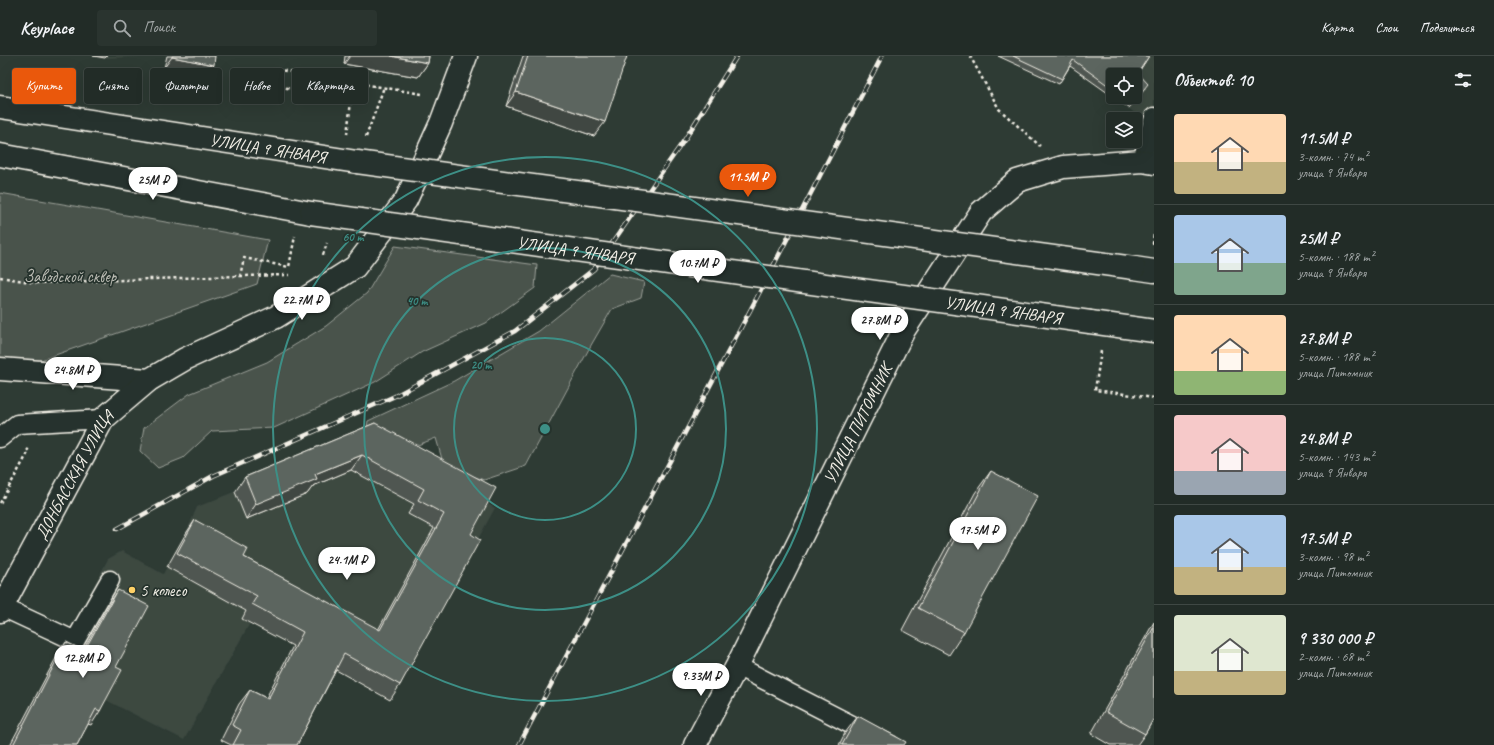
<!DOCTYPE html>
<html lang="ru">
<head>
<meta charset="utf-8">
<style>
	:root { --surface:#222c27; --page:#2a342f; --text:#f1f3f6; --muted:#a2a7a7; --line:#3f4844; --accent:#ea580c }
	body { margin:0; font-family:Caveat,sans-serif; background:var(--page); color:var(--text); height:100vh; display:flex; flex-direction:column; font-size:15px; white-space:nowrap }
	* { box-sizing:border-box; margin:0 }
	p { font-size:13px; color:var(--muted) }
	.icon { flex:none; width:22px; height:22px; fill:none; stroke:currentColor; stroke-width:2; stroke-linecap:round; stroke-linejoin:round }
	.map { position:relative; flex:1; overflow:hidden }
	.panel { display:flex; flex-direction:column; background:var(--surface); width:340px }
	.panel>* { flex:none }
	.top-card { position:absolute; left:12px; top:12px; width:380px; height:36px; display:flex; gap:8px }
	.controls { position:absolute; left:1106px; top:12px; display:grid; gap:8px }
	.controls a { display:grid; place-items:center; width:36px; height:36px; border-radius:4px; background:var(--surface); box-shadow:0 4px 16px #0002,0 0 0 1px var(--line); font-size:20px }
	.price { position:absolute; translate:-50% -34px; padding:0 9px; border-radius:14px; background:#fff; color:#222; font-size:13px; line-height:26px; filter:drop-shadow(0 1px 2px #0008) }
	.price::after { content:''; position:absolute; left:50%; top:24px; width:12px; height:9px; margin-left:-6px; background:inherit; clip-path:polygon(0 0,100% 0,50% 100%) }
	.price.on { background:var(--accent); color:#fff }
	ul { padding:0; list-style:none }
	li { display:flex; align-items:center; gap:12px; height:100px; padding:0 20px }
	li+li { border-top:1px solid var(--line) }
	li span { display:grid; place-items:center; flex:none; width:112px; height:80px; border-radius:4px; color:#555 }
	li>.icon { margin-inline-start:auto }
	span .icon { width:48px; height:48px; fill:#fffc; stroke-width:1 }
	li b { font-size:17px }
	h2 { display:flex; justify-content:space-between; align-items:center; height:48px; padding:0 20px; font-size:17px }
	.tag { padding:0 14px; border-radius:4px; background:var(--surface); box-shadow:0 4px 16px #0002,0 0 0 1px var(--line); font-size:14px; line-height:36px }
	.tag.on { background:var(--accent); color:#fff }
	header { display:flex; align-items:center; gap:24px; box-sizing:border-box; height:56px; padding:0 20px; background:var(--surface); border-bottom:1px solid var(--line) }
	header strong { font-size:19px }
	nav { display:flex; gap:22px; margin-inline-start:auto; font-size:14px }
	.search { width:280px; height:36px; background:var(--page); display:flex; align-items:center; gap:10px; box-sizing:border-box; padding:0 14px; border-radius:4px; color:var(--muted); font-size:15px }
	main { display:flex; flex:1; min-height:0 }
	.map>svg:first-child { display:block }
</style>
</head>
<body>
<header>
<strong>Keyplace</strong>
<div class="search"><svg class="icon" aria-label="search" viewBox="0 0 24 24"><circle cx="10" cy="10" r="6"/><path d="M15 15l6 6"/></svg>Поиск</div>
<nav><a>Карта</a><a>Слои</a><a>Поделиться</a></nav>
</header>
<main>
<div class="map">
<svg width="1154" height="689" viewBox="0 0 1154 689">
	<rect width="100%" height="100%" fill="#2e3b34"/>
	<filter id="ink" filterUnits="userSpaceOnUse"><feTurbulence type="fractalNoise" baseFrequency=".025" numOctaves="2"/><feDisplacementMap in="SourceGraphic" scale="8" xChannelSelector="R" yChannelSelector="G"/><feConvolveMatrix kernelMatrix="1 2 1 2 8 2 1 2 1" color-interpolation-filters="sRGB"/></filter>
	<g filter="url(#ink)">
		<path fill="#3c4841" fill-rule="evenodd" d="M93,0H152L105,2Z
			M998,0H1154V71L1095,28L1103,20L1073,3L1059,28ZM1113,19H1135V41H1113Z
			M365,382L495,452L390,644L250,567L184,684L104,643L57,600L108,503L122,495L163,518L185,479L197,451Z"/>
		<path fill="#48524c" stroke="#9ea29a" d="M0,137L268,184L257,228L41,304L0,305Z
			M395,190L537,209L535,232L486,267L422,296L375,326L274,372L212,375L183,402L158,412L140,395L144,372L189,338L267,306L326,270L367,237Z
			M610,218L644,226L641,242L612,253L590,291L526,410L484,424L444,410L436,382L402,395L366,377L368,365L454,325L539,275Z"/>
		<g fill="none" stroke-linecap="round" stroke-linejoin="round">
			<g stroke="#f4f1e8" stroke-width="21">
				<path id="service" d="M1142,105L1154,61
					M0,382L17,368L103,363
					M2,551L75,585L110,524
					M737,610L891,689"/>
			</g>
			<g stroke="#f4f1e8" stroke-width="25">
				<g id="minor">
					<path d="M0,313L149,324"/>
					<path id="s1" d="M695,689L737,610L904,274L981,156L1017,125L1063,111L1142,105L1154,107"/>
				</g>
			</g>
			<g stroke="#f4f1e8" stroke-width="25">
				<g id="tertiary">
					<path id="s2" d="M0,555L103,363L149,324L185,303L276,261L355,211L406,144L441,67L466,0"/>
				</g>
			</g>
			<g stroke="#f4f1e8" stroke-width="25">
				<g id="secondary">
					<path id="s3" d="M0,51L357,106"/>
					<path d="M0,99L311,157"/>
					<path d="M1134,212L1154,215"/>
					<path d="M1090,266L1154,275"/>
				</g>
			</g>
			<path stroke="#f4f1e8" stroke-width="2.5" stroke-dasharray="3 3" stroke-linecap="butt" d="M970,0L999,53L1040,90
				M347,78L351,46L278,30L280,14L422,38
				M366,81L384,31
				M1153,188L1154,177
				M323,199L327,187
				M240,220L289,219
				M0,221L36,227L240,220L244,202L289,211L295,180
				M1101,295L1095,334L1154,342
				M0,447L29,395L27,393"/>
			<use href="#service" stroke="#26332d" stroke-width="18"/>
			<use href="#minor" stroke="#26332d" stroke-width="22"/>
			<use href="#tertiary" stroke="#26332d" stroke-width="22"/>
			<use href="#secondary" stroke="#26332d" stroke-width="22"/>
			<g stroke="#f4f1e8" stroke-width="4.5">
				<path id="rail" d="M117,473L213,420L395,340L515,275L594,213L685,83L737,0
					M519,689L754,247L882,0"/>
			</g>
			<use href="#rail" stroke="#26332d" stroke-width="3" stroke-dasharray="9" stroke-linecap="butt"/>
			<g stroke="#f4f1e8" stroke-width="25" stroke-linecap="butt">
				<g id="secondary-bridge">
					<path d="M357,106L1134,212"/>
					<path id="s4" d="M311,157L1090,266"/>
				</g>
			</g>
			<use href="#secondary-bridge" stroke="#26332d" stroke-width="22"/>
		</g>
		<path fill="#4f5751" stroke="#f4f1e8" fill-rule="evenodd" d="M167,0H215L206,19L164,12Z
			M345,0H429L428,7L418,21L344,8Z
			M523,0H627L594,80L506,50Z
			M998,0H1149L1138,17L1145,33L1129,52L1070,10L1059,28ZM1113,19L1135,41H1113Z
			M375,367L471,478L400,629L390,644L336,614L297,689H231L221,684L239,648L250,634L266,642L293,590L242,563L246,555L167,511L185,479L195,464L244,501L378,574L434,472L408,458L414,448L351,414L313,430L307,438L246,463L235,436L245,421Z
			M991,415L964,576L949,599L902,574L975,437Z
			M118,534L116,611L100,655L91,669L88,668L77,689H10L57,600L66,586L83,594L109,548Z
			M1154,566V662L1145,678L1137,689H1110L1091,678Z
			M858,660L904,689H839L845,677Z"/>
		<path fill="#404742" stroke="#f4f1e8" d="M93,0H107L105,2Z
			M350,0H391L428,7L418,21L344,8Z
			M172,1L214,9L206,19L164,12Z
			M516,36L605,66L594,80L506,50Z
			M362,399L351,414L313,430L307,438L246,463L256,448L315,418Z"/>
		<path fill="#5c655e" stroke="#f4f1e8" d="M172,0H215L214,9L172,1Z
			M391,0H429L428,7Z
			M528,0H627L605,66L516,36Z
			M1013,0H1149L1138,17L1148,28L1133,47L1124,41H1135V19H1113V33L1073,4L1062,23Z
			M375,367L496,432L471,478L480,484L400,629L344,598L297,689H233L241,674L232,669L250,634L268,643L303,576L252,548L257,540L177,497L195,464L248,493L244,501L380,574L444,458L418,444L424,433L362,399L315,418L317,423L256,448L245,421Z
			M991,415L1038,440L964,576L918,552Z
			M118,534L149,550L116,611L122,614L100,655L96,653L77,689H13L66,586L84,595Z
			M1154,571V662L1145,678L1106,656Z
			M858,660L906,686L904,689H842Z"/>
	</g>
	<g fill="none" stroke="#3d8f86" stroke-width="2">
		<circle cx="545" cy="373" r="91"/>
		<circle cx="545" cy="373" r="181"/>
		<circle cx="545" cy="373" r="272"/>
	</g>
	<circle fill="#ffd166" stroke="#26332d" stroke-width="1.5" cx="132" cy="534" r="4"/>
	<g text-anchor="middle" dominant-baseline="central" stroke-width="3.5" stroke-linejoin="round" paint-order="stroke">
		<g font-size="17" fill="#f4f1e8" stroke="#26332d">
			<text stroke="none"><textPath href="#s3" startOffset="271">УЛИЦА 9 ЯНВАРЯ</textPath></text>
			<text stroke="none"><textPath href="#s4" startOffset="267">УЛИЦА 9 ЯНВАРЯ</textPath></text>
			<text stroke="none"><textPath href="#s4" startOffset="699">УЛИЦА 9 ЯНВАРЯ</textPath></text>
			<text stroke="none"><textPath href="#s1" startOffset="360">УЛИЦА ПИТОМНИК</textPath></text>
			<text stroke="none"><textPath href="#s2" startOffset="155">ДОНБАССКАЯ УЛИЦА</textPath></text>
		</g>
		<g font-size="17" fill="#b8b9b1" stroke="#26332d">
			<text x="70" y="220">Заводской сквер</text>
		</g>
		<g font-size="17" fill="#f4f1e8" stroke="#26332d" text-anchor="start">
			<text x="140" y="534">5 колесо</text>
		</g>
	</g>
	<circle cx="545" cy="373" r="6" fill="#3d8f86" stroke="#26332d" stroke-width="2"/>
	<g font-size="12" text-anchor="middle" font-weight="bold" fill="#3d8f86" stroke="#26332d" stroke-width="3.5" stroke-linejoin="round" paint-order="stroke">
		<text x="353" y="185">60 m</text>
		<text x="417" y="249">40 m</text>
		<text x="481" y="313">20 m</text>
	</g>
</svg>
<div class="controls">
<a><svg class="icon" aria-label="locate" viewBox="0 0 24 24"><circle cx="12" cy="12" r="6"/><path d="M12 2v4M12 18v4M2 12h4M18 12h4"/></svg></a>
<a><svg class="icon" aria-label="layers" viewBox="0 0 24 24"><path d="M12 4l9 5-9 5-9-5zM3 14l9 5 9-5"/></svg></a>
</div>
<b class="price on" style="left:748px;top:142px">11.5M ₽</b>
<b class="price" style="left:153px;top:145px">25M ₽</b>
<b class="price" style="left:698px;top:228px">10.7M ₽</b>
<b class="price" style="left:302px;top:265px">22.7M ₽</b>
<b class="price" style="left:880px;top:285px">27.8M ₽</b>
<b class="price" style="left:73px;top:335px">24.8M ₽</b>
<b class="price" style="left:978px;top:495px">17.5M ₽</b>
<b class="price" style="left:347px;top:525px">24.1M ₽</b>
<b class="price" style="left:83px;top:623px">12.8M ₽</b>
<b class="price" style="left:701px;top:641px">9.33M ₽</b>
<div class="top-card">
<a class="tag on">Купить</a>
<a class="tag">Снять</a>
<a class="tag">Фильтры</a>
<a class="tag">Новое</a>
<a class="tag">Квартира</a>
</div>
</div>
<section class="panel">
<h2>Объектов: 10<svg class="icon" aria-label="filters" viewBox="0 0 24 24"><path d="M4 7h16M4 17h16"/><circle cx="9" cy="7" r="2"/><circle cx="15" cy="17" r="2"/></svg></h2>
<ul>
<li><span style="background:linear-gradient(#ffd9b3 60%,#c2b280 0)"><svg class="icon" aria-label="home" viewBox="0 0 24 24"><path d="M3 11l9-7 9 7M6 9v11h12V9"/></svg></span><div><b>11.5M ₽</b><p>3-комн. · 74 m²</p><p>улица 9 Января</p></div></li>
<li><span style="background:linear-gradient(#a9c7e8 60%,#7fa58c 0)"><svg class="icon" aria-label="home" viewBox="0 0 24 24"><path d="M3 11l9-7 9 7M6 9v11h12V9"/></svg></span><div><b>25M ₽</b><p>5-комн. · 188 m²</p><p>улица 9 Января</p></div></li>
<li><span style="background:linear-gradient(#ffd9b3 70%,#8fb573 0)"><svg class="icon" aria-label="home" viewBox="0 0 24 24"><path d="M3 11l9-7 9 7M6 9v11h12V9"/></svg></span><div><b>27.8M ₽</b><p>5-комн. · 188 m²</p><p>улица Питомник</p></div></li>
<li><span style="background:linear-gradient(#f6c9c9 70%,#9aa5b1 0)"><svg class="icon" aria-label="home" viewBox="0 0 24 24"><path d="M3 11l9-7 9 7M6 9v11h12V9"/></svg></span><div><b>24.8M ₽</b><p>5-комн. · 143 m²</p><p>улица 9 Января</p></div></li>
<li><span style="background:linear-gradient(#a9c7e8 65%,#c2b280 0)"><svg class="icon" aria-label="home" viewBox="0 0 24 24"><path d="M3 11l9-7 9 7M6 9v11h12V9"/></svg></span><div><b>17.5M ₽</b><p>3-комн. · 98 m²</p><p>улица Питомник</p></div></li>
<li><span style="background:linear-gradient(#dfe7d0 70%,#c2b280 0)"><svg class="icon" aria-label="home" viewBox="0 0 24 24"><path d="M3 11l9-7 9 7M6 9v11h12V9"/></svg></span><div><b>9 330 000 ₽</b><p>2-комн. · 68 m²</p><p>улица Питомник</p></div></li>
</ul>
</section>
</main>
</body>
</html>
